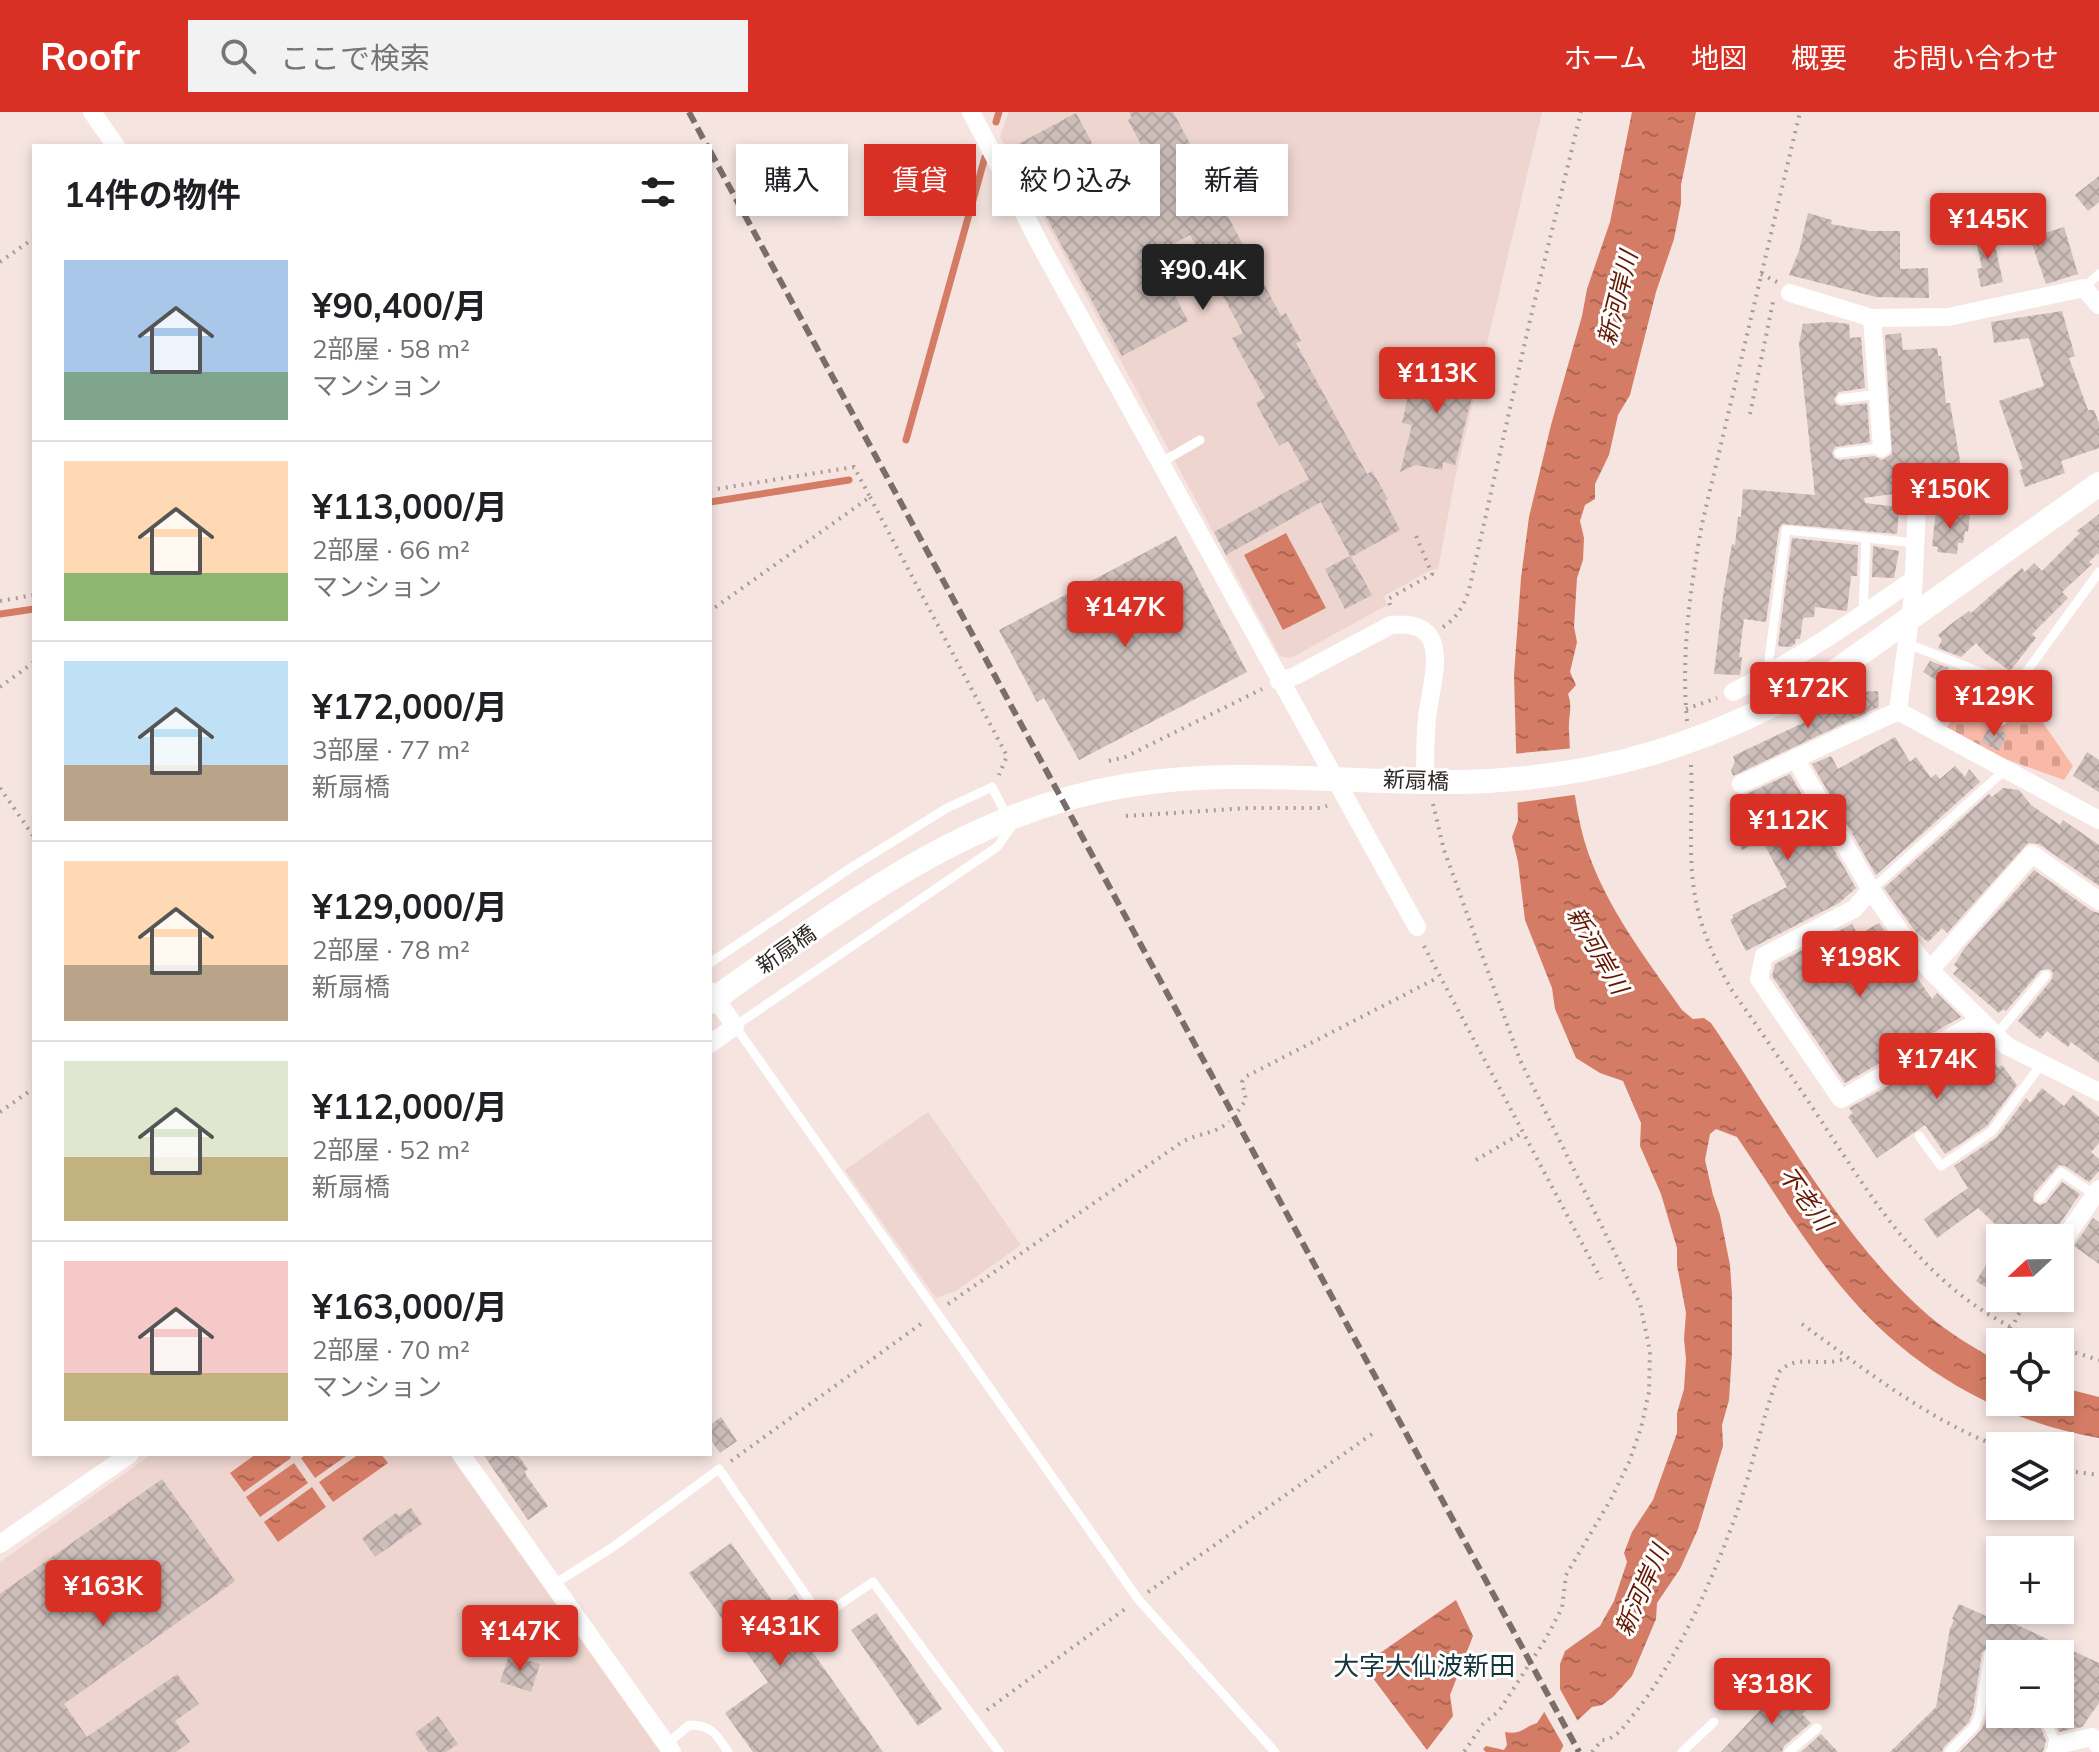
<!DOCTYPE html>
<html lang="ja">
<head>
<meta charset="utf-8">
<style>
	:root { --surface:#fff; --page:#f2f2f2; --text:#202124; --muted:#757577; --line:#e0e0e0; --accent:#d93025 }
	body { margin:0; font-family:Mulish,"Noto Sans JP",sans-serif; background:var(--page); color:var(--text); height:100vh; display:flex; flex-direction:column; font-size:30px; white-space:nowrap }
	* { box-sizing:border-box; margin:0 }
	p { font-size:26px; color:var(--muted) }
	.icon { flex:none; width:44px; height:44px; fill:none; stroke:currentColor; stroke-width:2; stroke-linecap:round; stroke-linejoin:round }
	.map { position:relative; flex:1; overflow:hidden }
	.details { position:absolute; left:32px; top:32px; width:680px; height:1312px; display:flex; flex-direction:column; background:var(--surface); border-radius:0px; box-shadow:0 4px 12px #0003 }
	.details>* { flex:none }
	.guide { position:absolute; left:736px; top:32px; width:760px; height:72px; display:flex; gap:16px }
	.needle { width:52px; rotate:248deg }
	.buttons { position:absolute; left:1986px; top:1112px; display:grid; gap:16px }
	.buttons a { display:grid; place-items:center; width:88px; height:88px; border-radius:0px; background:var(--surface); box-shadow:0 4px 12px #0003; font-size:40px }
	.price { position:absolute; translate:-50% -68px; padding:0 18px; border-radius:8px; background:var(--accent); color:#fff; font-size:26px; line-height:52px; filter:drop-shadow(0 2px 4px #0008) }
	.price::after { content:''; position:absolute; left:50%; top:48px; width:24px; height:18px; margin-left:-12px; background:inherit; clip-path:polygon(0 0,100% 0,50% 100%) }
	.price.current { background:#222; color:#fff }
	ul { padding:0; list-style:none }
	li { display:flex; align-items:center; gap:24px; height:200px; padding:0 32px }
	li+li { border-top:2px solid var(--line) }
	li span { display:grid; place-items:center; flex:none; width:224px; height:160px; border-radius:0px; color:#555 }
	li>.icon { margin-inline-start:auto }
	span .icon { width:96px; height:96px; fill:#fffc; stroke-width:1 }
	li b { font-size:34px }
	h2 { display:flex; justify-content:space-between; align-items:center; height:96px; padding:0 32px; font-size:34px }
	.chip { padding:0 28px; border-radius:0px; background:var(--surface); box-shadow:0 4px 12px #0003; font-size:28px; line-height:72px }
	.chip.current { background:var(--accent); color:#fff }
	header { display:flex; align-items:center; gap:48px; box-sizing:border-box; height:112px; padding:0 40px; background:var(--accent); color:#fff }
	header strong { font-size:38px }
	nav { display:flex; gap:44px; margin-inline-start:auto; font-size:28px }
	.search { width:560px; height:72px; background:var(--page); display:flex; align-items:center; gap:20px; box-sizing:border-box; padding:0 28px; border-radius:0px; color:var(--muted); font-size:30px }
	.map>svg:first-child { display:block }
</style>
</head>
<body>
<header>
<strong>Roofr</strong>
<div class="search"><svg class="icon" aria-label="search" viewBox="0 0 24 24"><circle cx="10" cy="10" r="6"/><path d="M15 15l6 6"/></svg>ここで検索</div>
<nav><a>ホーム</a><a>地図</a><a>概要</a><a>お問い合わせ</a></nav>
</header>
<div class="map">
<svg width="2099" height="1640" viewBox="0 0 2099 1640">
	<defs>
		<pattern id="cemetery-stones" width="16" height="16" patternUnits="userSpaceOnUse" patternTransform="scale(2)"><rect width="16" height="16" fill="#fab8a7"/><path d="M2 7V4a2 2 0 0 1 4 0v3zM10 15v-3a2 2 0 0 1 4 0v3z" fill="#d79e90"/></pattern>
		<pattern id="water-ripples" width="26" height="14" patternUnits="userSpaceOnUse" patternTransform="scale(2)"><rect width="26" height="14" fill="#d47c65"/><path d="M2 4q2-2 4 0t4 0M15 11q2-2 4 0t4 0" fill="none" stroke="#ac6653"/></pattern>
		<pattern id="building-cross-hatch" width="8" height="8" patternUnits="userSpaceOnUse" patternTransform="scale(2)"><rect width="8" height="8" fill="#cdbeba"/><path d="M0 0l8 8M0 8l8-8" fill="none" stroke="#b0a3a0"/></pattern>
	</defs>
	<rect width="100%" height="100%" fill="#f5e4e0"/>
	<path fill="#eed5cf" d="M1009,0H1542L1455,366L1438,457L1431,458L1384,484L1387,493L1291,546L1280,544L1000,25Z
		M928,1000L1021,1133L956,1179L936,1186L845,1058Z
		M152,1342H449L660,1640H0V1450Z"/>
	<path fill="url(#cemetery-stones)" d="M1977,564L2022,581L2073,654L2064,668L1997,644L1946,617Z"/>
	<path fill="url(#water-ripples)" d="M1632,0H1696L1681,73V91L1674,127L1656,180L1630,283L1618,303L1609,343L1595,372V387L1585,393L1580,409L1584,426L1583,448L1577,466L1574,515L1577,530L1570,560L1576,573L1568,582C1573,595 1568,605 1569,618C1570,650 1574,685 1581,716C1597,784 1643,842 1682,898L1693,907L1704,906L1711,911C1776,1006 1841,1128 1929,1204C1950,1222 1975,1236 2000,1251V1290H2060V1275L2099,1285V1326C2003,1310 1913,1258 1850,1185C1807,1136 1774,1079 1737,1025L1716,1017L1710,1022L1705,1048L1713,1083L1720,1103L1730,1153L1732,1183V1240L1729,1288L1722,1313L1723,1334L1698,1417L1680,1457L1657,1491L1656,1507L1632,1564L1613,1585L1602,1593L1592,1595L1577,1609L1560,1640H1486L1483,1637L1486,1634L1504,1638L1507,1633L1505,1620C1523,1623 1523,1615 1537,1611L1560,1576V1552L1565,1539L1600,1514L1614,1489L1627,1450L1624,1441L1632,1420L1653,1388L1677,1321V1301L1684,1277L1686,1247L1684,1227L1686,1201L1677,1153V1136L1661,1082L1640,1034L1641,1011L1623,969L1600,961L1576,946L1555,897L1552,876L1525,808L1518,750L1512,725L1518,709L1514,563L1521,466L1529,405L1551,313L1582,204L1587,177L1610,110Z
		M1286,421L1326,496L1283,518L1244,443Z
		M256,1342H289L291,1346L244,1380L230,1361Z
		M307,1342H349L315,1366L301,1346Z
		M359,1342H381L388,1351L333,1390L319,1370Z
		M294,1351L308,1371L260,1405L246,1385Z
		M312,1375L326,1395L278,1430L264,1410Z
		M1456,1488L1473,1524L1450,1583L1453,1604L1427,1638L1363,1553Z"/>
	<path fill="#f5e4e0" d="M1575,636L1581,682L1514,691L1512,642Z
		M1556,1570L1580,1613L1566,1638L1542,1596L1556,1575Z"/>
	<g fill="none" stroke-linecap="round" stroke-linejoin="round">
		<path stroke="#d47c65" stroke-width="7" d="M996,10L999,0
			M906,328L985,45
			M710,390L849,368
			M0,502L34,497"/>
	</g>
	<path fill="url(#building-cross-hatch)" d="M1129,0H1173L1204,57L1214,69L1229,96L1225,99L1281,204L1286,201L1301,229L1296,231L1367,362L1372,359L1388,387L1385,389L1400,418L1351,445L1372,483L1345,497L1325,457L1350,444L1321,390L1226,443L1214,420L1309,367L1288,329L1279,334L1256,291L1265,286L1232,226L1243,221L1190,123L1153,142L1188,209L1122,244L1009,37L1076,1L1119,81L1156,61L1128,8L1132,6Z
		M2099,64V90L2088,99L2075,83Z
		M1808,101L1832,108L1831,112L1869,119H1900V157L1928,156L1929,186L1876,185L1789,163L1799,139Z
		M2064,115L2078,162L2046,172L2030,126Z
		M1992,120L2003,170L1981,175L1977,157L1982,156L1975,123Z
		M2062,199L2075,244L2069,246L2088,298H2094L2099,311V336L2061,349L2065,361L2025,375L2019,358L2023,357L1999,289L2044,274L2029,226L1994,231L1991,210Z
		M1831,210L1849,212L1850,226L1861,225L1865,276L1839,280L1834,287L1836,292L1841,294L1867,291L1870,330L1835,335L1832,341L1834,346L1840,348L1874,344L1882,348L1892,342L1885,223L1901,221L1903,238L1937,236L1938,244H1941L1946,291H1950L1964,372L1864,386L1865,391L1899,395L1897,422L1782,412L1779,417L1766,510L1744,507L1739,545H1742L1740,563L1714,562L1723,484L1732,432L1735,433L1738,405H1741L1743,377L1815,383L1799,232L1803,212Z
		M1427,248L1478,260L1455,353L1443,350L1442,358L1415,353L1400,360L1412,313L1402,311L1412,266L1422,269Z
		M1936,399L1970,402L1968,420L1965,419L1963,431H1958L1957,442L1937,440L1938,435L1932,434Z
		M2099,402V443L2098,441L2089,450L2092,452L2062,480L2068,486L2032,522L2036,526L2010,559L1985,541L1976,531L1961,545L1938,536L1942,528L1938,523L1951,512L1969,499L1971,501L2022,456L2025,460L2034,451L2042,459L2080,421L2077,419Z
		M1176,424L1247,560L1079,648L1044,586L1037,590L999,518Z
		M1792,426L1858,433L1857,464H1851L1847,499L1815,495L1814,505L1803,506L1800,527H1796L1795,532L1790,535L1778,534Z
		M1873,434L1899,439L1894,466L1872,465Z
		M1930,549L1949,556L1936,568L1923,560Z
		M1878,579L1879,595L1733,664L1731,658L1735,650L1733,644L1809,608L1829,593L1857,580Z
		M1990,613L2007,622L1999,639L1981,630Z
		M1895,625L1910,650L1916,645L1931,666L1936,662L1940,667L1955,654L1965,665L1969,657L1980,670L1876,763L1812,652L1831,644L1838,657Z
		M2087,640L2099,648V680L2073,664Z
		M1790,662L1856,776L1839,791L1746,839L1730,808L1734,805L1732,803L1787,775L1762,728L1742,738L1731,717L1734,710L1732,704L1747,696L1742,684Z
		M2003,676L2019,678L2031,693L2060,713L2063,708L2099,733V774L2039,732L2028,731L1947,821L1942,816L1928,830L1915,819L1884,776L1989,682L1992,685Z
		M2034,758L2092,799L2099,801V951L2071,930L2068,935L2047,919L2040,927L2018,909L2052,867L2053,861L2050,857L2041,858L2006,899L2003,897L1999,901L1953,862L1958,856L1954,853L1956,850L1964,837Z
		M1879,811L1932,887L1937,881L1961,905L1845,971L1772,864L1775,852L1852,812L1858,823Z
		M1978,923L1998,956L2002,953L2017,973L1987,1014L1945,1042L1925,1013L1877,1046L1848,1005L1853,1001L1849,996Z
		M2042,976L2064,994L2073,983L2099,1005V1031L2091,1040L2099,1047V1059L2089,1070L2065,1054L2059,1053L2034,1081L2033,1089L2040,1093L2046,1091L2062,1070L2080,1082L2050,1126H2010L1978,1096L1937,1126L1924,1107L1968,1076L1954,1054L1997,1025L2026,986L2030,991Z
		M2093,1106L2099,1110V1152L2074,1134Z
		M2000,1131V1184L1976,1169Z
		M721,1305L737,1329L720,1341L710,1327V1313Z
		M483,1342H517L528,1357L525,1359L526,1363L548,1394L528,1408Z
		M162,1367L235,1469L64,1592L87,1625L177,1562L199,1592L175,1609L190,1630L176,1640H0V1482Z
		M411,1396L422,1412L375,1445L362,1426L396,1401L399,1404Z
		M731,1431L777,1495L795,1482L813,1507L797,1518L883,1640H753L725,1601L768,1570L689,1461Z
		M1959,1492L1986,1504L1989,1500L2099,1551V1591L2082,1615L2059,1620L2050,1602H2060V1588L2076,1568L2060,1561V1542H2005L1988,1535L1982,1541L1973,1599L1969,1610L1944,1635L1942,1640H1890L1936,1595L1950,1517L1954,1508L1952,1507Z
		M876,1501L942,1597L918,1614L851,1518Z
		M509,1543L540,1552L531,1580L500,1570Z
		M1995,1553L2000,1554V1602H2035L2046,1628L2043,1640H1960L1982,1617L1987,1602Z
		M1779,1578L1791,1581L1808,1596L1802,1602L1811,1611L1784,1634L1782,1640H1721Z
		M438,1604L458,1632L446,1640H428L415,1621Z
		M1821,1622L1838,1640H1801Z"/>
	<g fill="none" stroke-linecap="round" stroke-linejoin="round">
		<path stroke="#a89b98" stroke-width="4" stroke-dasharray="2 6" stroke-linecap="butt" d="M0,150L34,126
			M1761,162L1777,170
			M1750,302L1773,190
			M710,378L854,355L870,385L710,499
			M870,385L1007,644L999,663
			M0,489L34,483
			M1390,493L1388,487L1432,462L1416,424
			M1443,515C1457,506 1464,493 1469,478L1530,208L1581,0
			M0,575L34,550
			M1686,597L1717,586
			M1687,609C1681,542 1690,477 1702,412L1800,0
			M1109,649L1125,645L1262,577
			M1691,653C1693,694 1688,738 1694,778C1699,814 1714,846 1731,877C1759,917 1787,957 1814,998C1879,1096 1928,1185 2044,1230
			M0,676L34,725
			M1433,692L1444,738L1520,948L1640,1192L1650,1239L1649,1280L1641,1316L1629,1350L1611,1387L1566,1463L1562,1496L1545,1528L1499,1599L1483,1612L1464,1640
			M1126,704L1249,696H1320L1327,694
			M1424,834L1601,1167
			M1238,999L1246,988L1242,970L1245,965L1439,865
			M0,1000L34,976
			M1476,1048L1522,1021
			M948,1192L1182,1030C1198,1021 1217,1022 1229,1009
			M1802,1212C1864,1257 1928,1308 2000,1335
			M2011,1217L2027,1186
			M2060,1236L2099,1248
			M731,1349L925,1209
			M2060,1358L2099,1363
			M1148,1480L1372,1322
			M987,1598L1125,1497
			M1592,1640L1602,1628C1617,1627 1625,1613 1634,1602C1678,1548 1716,1460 1739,1394C1754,1349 1763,1303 1780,1259C1794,1245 1809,1251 1827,1250C1834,1250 1841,1248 1848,1246"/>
		<path stroke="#fff" stroke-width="9" d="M2084,176L2099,162
			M1841,287L1878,282
			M1839,341L1882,336
			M1162,350L1200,328
			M1863,502L1866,426
			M1908,532L2016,574
			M1767,563L1786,418L1916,431
			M2002,609L2016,574L2099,460
			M1871,778L2006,657
			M710,851L852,755L947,696L992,675L1012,714L997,735L735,914L1138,1487L1275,1640
			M1996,923L2046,863
			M1919,1024L1941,1054L1992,1019L2043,950
			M2040,1086L2061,1060L2095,1083
			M554,1472L613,1435L719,1357L821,1505L873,1470L999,1640
			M2042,1602L2057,1633L2050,1640
			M667,1632L689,1613C712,1613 716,1622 728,1640
			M1682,1640L1714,1610
			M1789,1640L1817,1616
			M1949,1640L1975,1614L1980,1601L1989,1542L2000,1547"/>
		<path stroke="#fff" stroke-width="18" d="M92,0L116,34
			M971,0L1044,140L1417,815
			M1790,181L1872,206L1948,205L2084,176L2099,193
			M1872,206L1882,336
			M1917,395L1913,483L1898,599L2099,708
			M1279,569L1295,564L1391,513C1456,506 1431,568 1427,606C1425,627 1425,648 1425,669
			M1733,580C1797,548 1855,508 1913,468
			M1795,646L1871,778L1903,824L1930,858L2007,934L2099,980
			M1741,672L1898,599
			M1871,778L1854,797L1764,844L1759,867L1841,987L1981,908
			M1930,858L2032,742L2099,789
			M710,879L735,914L710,932
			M2060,1133L2099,1077
			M461,1342L672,1640
			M0,1432L130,1342
			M2057,1633L2092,1625L2099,1634"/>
		<path stroke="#fff" stroke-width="24" d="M710,890C838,800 965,700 1124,674C1236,655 1348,672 1461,670C1602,667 1712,631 1833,561L2099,372"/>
		<path stroke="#796e6c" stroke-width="6" stroke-dasharray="12 6" stroke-linecap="butt" d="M689,0L707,34
			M710,39L1579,1640"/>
	</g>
	<g text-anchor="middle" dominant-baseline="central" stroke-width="6" stroke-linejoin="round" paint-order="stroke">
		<g font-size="22" fill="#2d2725" stroke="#fff">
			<text transform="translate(1416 668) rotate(2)">新扇橋</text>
			<text transform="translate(786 837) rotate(-35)">新扇橋</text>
		</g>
		<g font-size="24" font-style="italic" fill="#661702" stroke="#fff">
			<text transform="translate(1617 186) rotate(-76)">新河岸川</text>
			<text transform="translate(1598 838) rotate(60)">新河岸川</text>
			<text transform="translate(1806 1086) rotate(54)">不老川</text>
			<text transform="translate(1641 1478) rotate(-66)">新河岸川</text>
		</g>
		<g font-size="26" fill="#15353d" stroke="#fff">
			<text x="1424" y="1553">大字大仙波新田</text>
		</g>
	</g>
</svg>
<div class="buttons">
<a><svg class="needle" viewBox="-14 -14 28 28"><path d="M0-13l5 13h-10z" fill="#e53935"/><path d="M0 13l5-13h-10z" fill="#757577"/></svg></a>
<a><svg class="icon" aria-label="locate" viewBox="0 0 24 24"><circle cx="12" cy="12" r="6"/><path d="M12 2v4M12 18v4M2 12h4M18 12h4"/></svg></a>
<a><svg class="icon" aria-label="layers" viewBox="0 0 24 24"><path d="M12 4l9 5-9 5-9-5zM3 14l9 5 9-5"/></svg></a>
<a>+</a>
<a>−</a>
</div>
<b class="price" style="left:1988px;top:149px">¥145K</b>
<b class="price current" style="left:1203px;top:200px">¥90.4K</b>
<b class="price" style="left:1437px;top:303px">¥113K</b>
<b class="price" style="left:1950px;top:419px">¥150K</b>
<b class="price" style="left:1125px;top:537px">¥147K</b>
<b class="price" style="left:1808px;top:618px">¥172K</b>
<b class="price" style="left:1994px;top:626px">¥129K</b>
<b class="price" style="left:1788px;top:750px">¥112K</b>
<b class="price" style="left:1860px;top:887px">¥198K</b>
<b class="price" style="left:1937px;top:989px">¥174K</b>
<b class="price" style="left:103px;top:1516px">¥163K</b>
<b class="price" style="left:780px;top:1556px">¥431K</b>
<b class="price" style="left:520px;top:1561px">¥147K</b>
<b class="price" style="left:1772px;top:1614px">¥318K</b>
<div class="guide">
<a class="chip">購入</a>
<a class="chip current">賃貸</a>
<a class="chip">絞り込み</a>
<a class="chip">新着</a>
</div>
<section class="details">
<h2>14件の物件<svg class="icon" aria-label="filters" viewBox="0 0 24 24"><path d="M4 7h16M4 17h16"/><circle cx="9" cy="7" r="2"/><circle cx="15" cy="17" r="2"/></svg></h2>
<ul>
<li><span style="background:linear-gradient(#a9c7e8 70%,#7fa58c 0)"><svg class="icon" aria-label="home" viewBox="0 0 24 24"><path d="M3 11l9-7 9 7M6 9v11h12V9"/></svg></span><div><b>¥90,400/月</b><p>2部屋 · 58 m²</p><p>マンション</p></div></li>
<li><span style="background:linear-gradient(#ffd9b3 70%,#8fb573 0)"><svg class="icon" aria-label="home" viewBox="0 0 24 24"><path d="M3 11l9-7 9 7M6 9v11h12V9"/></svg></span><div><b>¥113,000/月</b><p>2部屋 · 66 m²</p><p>マンション</p></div></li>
<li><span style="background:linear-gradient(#bfe0f5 65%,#b9a48a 0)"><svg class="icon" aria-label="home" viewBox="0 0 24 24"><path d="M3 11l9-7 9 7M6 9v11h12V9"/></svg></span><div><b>¥172,000/月</b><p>3部屋 · 77 m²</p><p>新扇橋</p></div></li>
<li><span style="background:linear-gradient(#ffd9b3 65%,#b9a48a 0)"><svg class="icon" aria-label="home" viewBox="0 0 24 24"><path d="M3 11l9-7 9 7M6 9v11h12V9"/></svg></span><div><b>¥129,000/月</b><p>2部屋 · 78 m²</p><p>新扇橋</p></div></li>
<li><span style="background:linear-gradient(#dfe7d0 60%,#c2b280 0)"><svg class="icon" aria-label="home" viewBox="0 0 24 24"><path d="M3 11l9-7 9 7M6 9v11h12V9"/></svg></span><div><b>¥112,000/月</b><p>2部屋 · 52 m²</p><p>新扇橋</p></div></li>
<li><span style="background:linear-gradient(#f6c9c9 70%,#c2b280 0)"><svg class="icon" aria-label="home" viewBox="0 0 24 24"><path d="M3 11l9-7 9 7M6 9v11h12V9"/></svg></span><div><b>¥163,000/月</b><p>2部屋 · 70 m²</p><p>マンション</p></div></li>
</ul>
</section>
</div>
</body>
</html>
